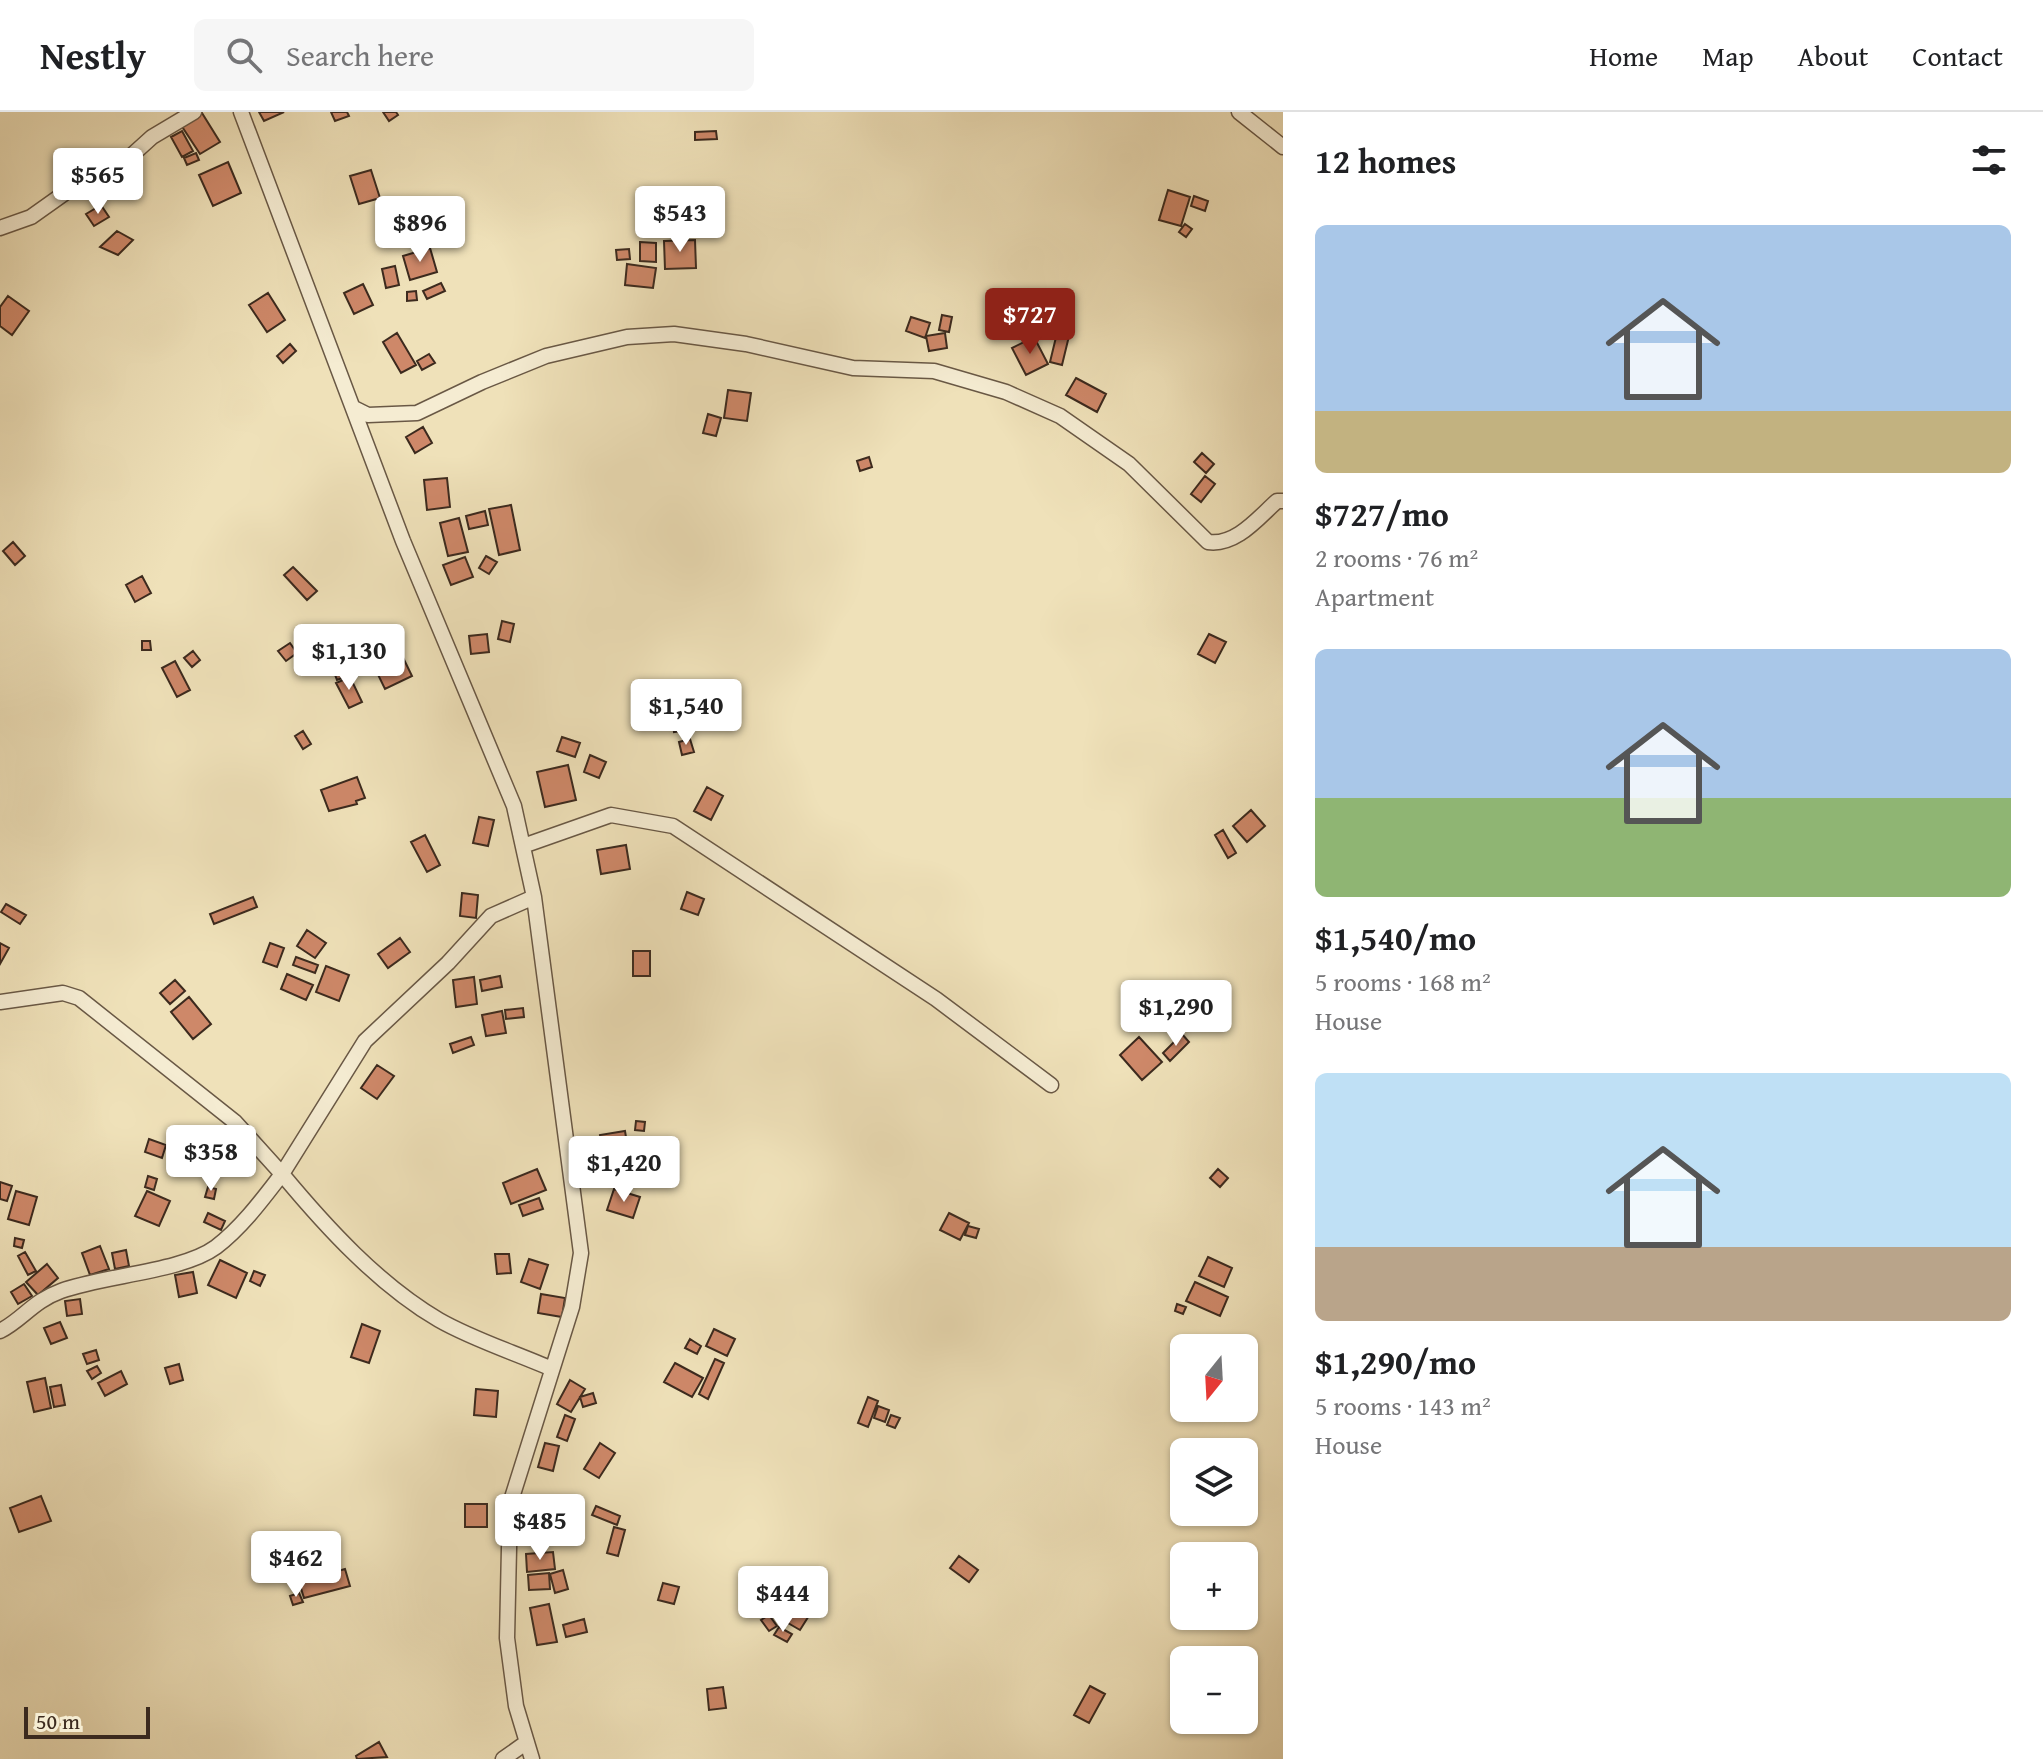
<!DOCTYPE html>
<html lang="en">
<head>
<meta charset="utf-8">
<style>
	:root { --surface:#fff; --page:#f6f6f6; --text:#202124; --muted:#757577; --line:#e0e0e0; --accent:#8f2418 }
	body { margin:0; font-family:"Gentium Book Plus",serif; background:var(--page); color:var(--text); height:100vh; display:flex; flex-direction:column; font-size:30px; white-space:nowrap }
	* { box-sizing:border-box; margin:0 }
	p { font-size:26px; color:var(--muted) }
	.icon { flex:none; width:44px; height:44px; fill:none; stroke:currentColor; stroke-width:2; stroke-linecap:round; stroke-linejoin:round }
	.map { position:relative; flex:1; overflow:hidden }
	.drawer { display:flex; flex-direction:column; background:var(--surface); width:760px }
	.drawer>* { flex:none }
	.needle { width:52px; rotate:198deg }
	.buttons { position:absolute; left:1170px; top:1222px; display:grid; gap:16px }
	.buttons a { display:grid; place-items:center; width:88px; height:88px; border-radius:12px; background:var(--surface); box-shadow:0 2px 6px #0004; font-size:40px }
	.scale { position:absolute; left:24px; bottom:20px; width:126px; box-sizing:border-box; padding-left:8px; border:4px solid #3c2a1e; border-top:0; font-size:22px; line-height:28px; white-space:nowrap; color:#3c2a1e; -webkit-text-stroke:6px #f5ecd2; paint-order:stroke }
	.price { position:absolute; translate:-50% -68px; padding:0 18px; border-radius:8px; background:#fff; color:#222; font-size:26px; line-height:52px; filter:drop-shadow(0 2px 4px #0008) }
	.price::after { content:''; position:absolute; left:50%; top:48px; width:24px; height:18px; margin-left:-12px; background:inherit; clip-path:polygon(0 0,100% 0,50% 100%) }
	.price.selected { background:var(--accent); color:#fff }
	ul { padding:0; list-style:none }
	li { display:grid; align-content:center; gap:16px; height:424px; padding:0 32px }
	li span { display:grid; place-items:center; height:248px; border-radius:12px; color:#555 }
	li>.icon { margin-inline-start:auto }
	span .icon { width:144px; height:144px; fill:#fffc; stroke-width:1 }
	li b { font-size:34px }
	h2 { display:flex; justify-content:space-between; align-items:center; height:96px; padding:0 32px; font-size:34px }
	header { display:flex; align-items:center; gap:48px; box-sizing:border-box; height:112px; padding:0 40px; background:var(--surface); border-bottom:2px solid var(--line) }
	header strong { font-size:38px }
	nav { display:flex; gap:44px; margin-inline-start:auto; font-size:28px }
	.search { width:560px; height:72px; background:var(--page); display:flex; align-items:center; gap:20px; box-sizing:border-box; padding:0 28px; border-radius:12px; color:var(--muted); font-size:30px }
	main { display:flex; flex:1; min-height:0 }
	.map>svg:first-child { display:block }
</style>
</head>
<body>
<header>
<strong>Nestly</strong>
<div class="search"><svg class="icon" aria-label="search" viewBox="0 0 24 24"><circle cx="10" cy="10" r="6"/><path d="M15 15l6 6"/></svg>Search here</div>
<nav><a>Home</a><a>Map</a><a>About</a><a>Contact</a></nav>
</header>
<main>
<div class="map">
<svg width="1283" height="1647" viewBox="0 0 1283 1647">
	<rect width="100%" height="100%" fill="#efe1b9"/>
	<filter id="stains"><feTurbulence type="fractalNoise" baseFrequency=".0025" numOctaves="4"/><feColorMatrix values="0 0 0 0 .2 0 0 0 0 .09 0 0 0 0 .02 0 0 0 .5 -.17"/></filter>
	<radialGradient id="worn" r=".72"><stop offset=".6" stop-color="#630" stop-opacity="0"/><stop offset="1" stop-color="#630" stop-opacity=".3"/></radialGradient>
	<path fill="#ce8869" stroke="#3c2a1e" stroke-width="2" d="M259,0H284L264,9Z
		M331,0H347L349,4L335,9Z
		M383,0H396L398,3L389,9Z
		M202,1L220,30L200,42L181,13Z
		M182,19L193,39L182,45L171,25Z
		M716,19L717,27L695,28V20Z
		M196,41L199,48L187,53L184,46Z
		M228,50L241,81L213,94L199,63Z
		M371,58L380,86L359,92L350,64Z
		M1168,78L1190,85L1181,114L1159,108Z
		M1194,84L1208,89L1205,99L1191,94Z
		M101,93L109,105L94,114L86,102Z
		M697,111L698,122L678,123L677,112Z
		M1185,112L1192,117L1186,125L1179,120Z
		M117,119L133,128L118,143L100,135Z
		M695,128L696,156L665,157L664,129Z
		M640,130L656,131V150L640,149Z
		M430,136L437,160L410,168L403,144Z
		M629,137L630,147L617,148L616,138Z
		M627,152L656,156L653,176L625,173Z
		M395,154L399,173L386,176L382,157Z
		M441,171L445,179L427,187L423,179Z
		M363,172L373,193L354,202L344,181Z
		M416,179L417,188L407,189V180Z
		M268,181L285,208L267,220L249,193Z
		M8,184L29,199L12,223L0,214V195Z
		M942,203L952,205L949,220L939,218Z
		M911,205L930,211L925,226L906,219Z
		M397,221L416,253L401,261L383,230Z
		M945,221L947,236L929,239L926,224Z
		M1057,221L1069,224L1062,253L1050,250Z
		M1034,225L1048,252L1026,263L1012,236Z
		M290,232L296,239L283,251L277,244Z
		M429,242L435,251L422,258L417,249Z
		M1076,266L1106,282L1097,300L1066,283Z
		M728,278L751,281L747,309L724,306Z
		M708,302L721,306L716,324L703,321Z
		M423,315L432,331L415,341L406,325Z
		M1202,341L1214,352L1206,361L1194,350Z
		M869,345L872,355L860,359L857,349Z
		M1205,364L1215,372L1201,390L1191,382Z
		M447,366L450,395L427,398L424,368Z
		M511,393L520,438L499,443L489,397Z
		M485,399L488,413L469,417L466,404Z
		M459,406L468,440L448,444L440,411Z
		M13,430L25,444L15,453L3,439Z
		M486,444L497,450L489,462L479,456Z
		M465,445L473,465L451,473L443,453Z
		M293,455L317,479L307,488L284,463Z
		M142,464L151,481L135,490L126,473Z
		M502,509L514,512L510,530L498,527Z
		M487,522L489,540L471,542L469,524Z
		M1209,522L1226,530L1215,551L1198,542Z
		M306,526L310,531L301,539L296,534Z
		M394,527L412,564L385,577L367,540Z
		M142,529H150L151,538H142Z
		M290,531L297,541L286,549L278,539Z
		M360,533L367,546L352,554L345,541Z
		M313,537L317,543L308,548L304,541Z
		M193,539L200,548L192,555L184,546Z
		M340,541L344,550L332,556L328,548Z
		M175,549L190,578L177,585L162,556Z
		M346,555L350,563L337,568L334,560Z
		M350,565L362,590L349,596L336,571Z
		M694,606L696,617L674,620L673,608Z
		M303,619L311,632L303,637L295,624Z
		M562,625L580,631L575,645L557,639Z
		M690,627L694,640L682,643L679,630Z
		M590,643L606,650L599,666L584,660Z
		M568,653L576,688L545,695L537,660Z
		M357,665L365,686L356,689L357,692L329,699L321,678Z
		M707,675L723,684L711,708L694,699Z
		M1251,698L1265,714L1247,730L1233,714Z
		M479,705L494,708L488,734L473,731Z
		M1223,718L1236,741L1228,746L1215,723Z
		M425,723L440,753L427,760L411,730Z
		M626,733L630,757L601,762L597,738Z
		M687,780L704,787L698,803L681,797Z
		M462,781L478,783L476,806L460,804Z
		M253,785L257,795L214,812L210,802Z
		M6,792L26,803L20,812L1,800Z
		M307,818L326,831L315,846L297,834Z
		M400,826L410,840L388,856L378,842Z
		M0,831L9,836L0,852Z
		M270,831L284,836L277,855L263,850Z
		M633,839H650V864H633Z
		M296,845L318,853L315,861L293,853Z
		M326,854L349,863L339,889L316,880Z
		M287,862L313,873L306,888L281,877Z
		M500,864L502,875L482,879L480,868Z
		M474,865L477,892L456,895L453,868Z
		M175,868L185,879L170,892L160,881Z
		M189,885L211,912L193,927L171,900Z
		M523,896L524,905L506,907L505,898Z
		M502,899L506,921L486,924L482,903Z
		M1182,922L1189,930L1170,949L1163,941Z
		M471,925L474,933L453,941L450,932Z
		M1139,925L1162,950L1142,968L1120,943Z
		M377,953L394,964L377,987L361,976Z
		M636,1009L645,1010L644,1019L635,1018Z
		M625,1019L629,1044L604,1048L600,1023Z
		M149,1027L166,1033L162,1046L145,1040Z
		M639,1049L642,1058L634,1060L632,1051Z
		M537,1057L546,1078L511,1092L503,1071Z
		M1218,1057L1228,1066L1220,1075L1210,1066Z
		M148,1064L157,1067L154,1078L145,1075Z
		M0,1070L12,1074L7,1089L0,1087Z
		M208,1075L216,1077L214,1087L205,1085Z
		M614,1077L640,1085L633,1106L607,1098Z
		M16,1079L37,1085L29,1113L8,1107Z
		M147,1079L170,1089L159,1114L135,1104Z
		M539,1086L543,1097L523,1104L519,1093Z
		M208,1101L225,1109L221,1118L204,1110Z
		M949,1101L969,1111L960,1128L940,1118Z
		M968,1114L979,1117L976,1126L965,1123Z
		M15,1126L24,1128L22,1136L14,1134Z
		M100,1134L109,1157L90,1163L82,1141Z
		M126,1138L129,1154L115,1157L112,1141Z
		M25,1140L36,1159L28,1163L18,1144Z
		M495,1142H509L511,1161L497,1162Z
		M1208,1145L1232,1156L1224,1175L1199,1164Z
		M529,1147L548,1153L540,1177L521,1170Z
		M220,1148L247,1161L236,1186L208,1173Z
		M47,1152L58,1166L38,1183L26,1170Z
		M254,1159L265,1163L260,1174L250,1169Z
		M193,1160L197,1181L179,1185L175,1163Z
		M1195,1170L1228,1185L1220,1204L1186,1189Z
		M24,1172L32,1184L18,1192L11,1180Z
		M541,1182L565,1186L562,1205L538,1201Z
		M80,1187L82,1202L67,1204L65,1189Z
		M1177,1192L1186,1195L1183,1202L1175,1199Z
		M60,1210L67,1226L51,1232L44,1216Z
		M362,1212L380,1219L369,1251L351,1245Z
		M714,1217L735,1227L727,1244L706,1234Z
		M690,1227L701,1234L697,1242L685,1236Z
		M96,1238L99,1248L87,1252L83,1242Z
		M715,1247L724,1251L708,1287L699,1282Z
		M675,1251L703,1266L692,1285L664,1270Z
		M179,1252L183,1268L170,1272L165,1256Z
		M97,1254L101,1261L92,1267L87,1259Z
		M121,1259L127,1272L105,1284L98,1271Z
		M45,1266L51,1296L34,1300L27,1270Z
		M570,1268L585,1277L571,1300L557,1292Z
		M61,1273L65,1293L54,1295L50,1275Z
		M476,1277L498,1279L496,1305L474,1303Z
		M593,1281L596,1291L583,1295L580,1285Z
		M868,1285L878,1289L868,1315L858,1311Z
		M878,1294L889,1298L885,1310L874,1306Z
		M565,1303L575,1307L567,1329L557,1325Z
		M891,1303L900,1306L895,1316L887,1313Z
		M545,1331L559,1334L553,1359L538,1355Z
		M600,1331L615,1341L599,1366L584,1357Z
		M41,1384L51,1409L19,1420L10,1396Z
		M465,1392H487V1415H465Z
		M596,1394L620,1404L617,1413L592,1403Z
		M531,1404L549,1405L547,1428L530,1427Z
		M552,1404H570V1413H552Z
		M614,1415L625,1418L618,1444L607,1441Z
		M553,1417L568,1418L567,1430L552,1429Z
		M330,1427L336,1451L285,1465L278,1440Z
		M553,1440L555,1457L527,1460L526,1442Z
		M959,1444L978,1458L969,1470L950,1456Z
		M345,1457L350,1474L304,1486L299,1470Z
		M563,1458L568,1477L555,1481L550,1462Z
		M549,1461L550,1477L529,1478L528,1463Z
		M663,1471L679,1475L674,1492L658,1488Z
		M299,1481L303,1490L293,1493L290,1484Z
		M779,1483L810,1502L800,1518L769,1500Z
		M549,1492L557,1530L537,1533L530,1496Z
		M769,1503L777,1514L769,1519L761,1508Z
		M584,1507L587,1520L566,1525L563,1513Z
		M779,1515L792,1522L787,1530L774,1523Z
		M1090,1574L1105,1582L1089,1611L1074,1603Z
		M723,1575L726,1596L709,1598L707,1577Z
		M379,1630L387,1645L357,1647L356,1644Z"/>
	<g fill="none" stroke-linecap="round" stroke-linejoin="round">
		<g stroke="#695845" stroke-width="17">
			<path id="minor" d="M241,0L403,429L514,694L534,785L581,1141L572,1195L510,1392L507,1526L516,1594L532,1647
				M1239,0L1283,35
				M0,116L31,105L100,56L131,44L152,25L194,0
				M354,296L368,303L417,301L482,270L546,244L627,225L674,222L746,232L853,256L934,259L1006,280L1060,304L1129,352L1208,430C1236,434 1258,406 1277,389H1283
				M523,734L611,703L673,714L936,887L1051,973
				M534,785L491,804L448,851L365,929L282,1062C326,1115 379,1173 439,1208C474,1228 516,1241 552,1257
				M0,890L63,881L79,886L235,1010L282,1062C262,1088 242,1115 216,1135C182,1160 104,1163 61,1179C33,1189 22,1208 0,1219
				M503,1647L527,1630"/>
		</g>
		<use href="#minor" stroke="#f5ecd2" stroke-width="14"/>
	</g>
	<rect width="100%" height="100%" filter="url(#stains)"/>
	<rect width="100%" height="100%" fill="url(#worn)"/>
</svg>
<div class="buttons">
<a><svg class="needle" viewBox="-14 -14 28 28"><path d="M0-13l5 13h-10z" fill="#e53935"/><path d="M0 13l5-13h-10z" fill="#757577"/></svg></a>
<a><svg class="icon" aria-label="layers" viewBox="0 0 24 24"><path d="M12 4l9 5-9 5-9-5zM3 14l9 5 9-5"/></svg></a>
<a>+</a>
<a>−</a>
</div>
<div class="scale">50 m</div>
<b class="price" style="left:98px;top:104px">$565</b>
<b class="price" style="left:680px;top:142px">$543</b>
<b class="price" style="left:420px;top:152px">$896</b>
<b class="price selected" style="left:1030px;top:244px">$727</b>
<b class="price" style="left:349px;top:580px">$1,130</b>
<b class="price" style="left:686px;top:635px">$1,540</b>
<b class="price" style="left:1176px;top:936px">$1,290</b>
<b class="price" style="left:211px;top:1081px">$358</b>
<b class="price" style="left:624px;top:1092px">$1,420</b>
<b class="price" style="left:540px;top:1450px">$485</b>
<b class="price" style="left:296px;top:1487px">$462</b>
<b class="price" style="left:783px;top:1522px">$444</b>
</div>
<section class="drawer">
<h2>12 homes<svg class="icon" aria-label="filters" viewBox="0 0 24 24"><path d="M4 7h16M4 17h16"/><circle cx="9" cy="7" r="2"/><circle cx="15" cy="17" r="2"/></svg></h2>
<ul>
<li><span style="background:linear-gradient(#a9c7e8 75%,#c2b280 0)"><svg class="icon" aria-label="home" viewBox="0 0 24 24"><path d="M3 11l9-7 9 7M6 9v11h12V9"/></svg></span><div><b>$727/mo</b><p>2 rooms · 76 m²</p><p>Apartment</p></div></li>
<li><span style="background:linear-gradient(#a9c7e8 60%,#8fb573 0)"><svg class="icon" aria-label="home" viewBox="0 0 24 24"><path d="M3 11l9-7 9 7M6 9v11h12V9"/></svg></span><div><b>$1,540/mo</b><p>5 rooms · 168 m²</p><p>House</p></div></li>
<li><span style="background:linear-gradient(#bfe0f5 70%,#b9a48a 0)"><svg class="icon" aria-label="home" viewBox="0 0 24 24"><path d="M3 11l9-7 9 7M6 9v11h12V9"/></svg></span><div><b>$1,290/mo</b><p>5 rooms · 143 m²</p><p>House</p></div></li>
</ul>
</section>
</main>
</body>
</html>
